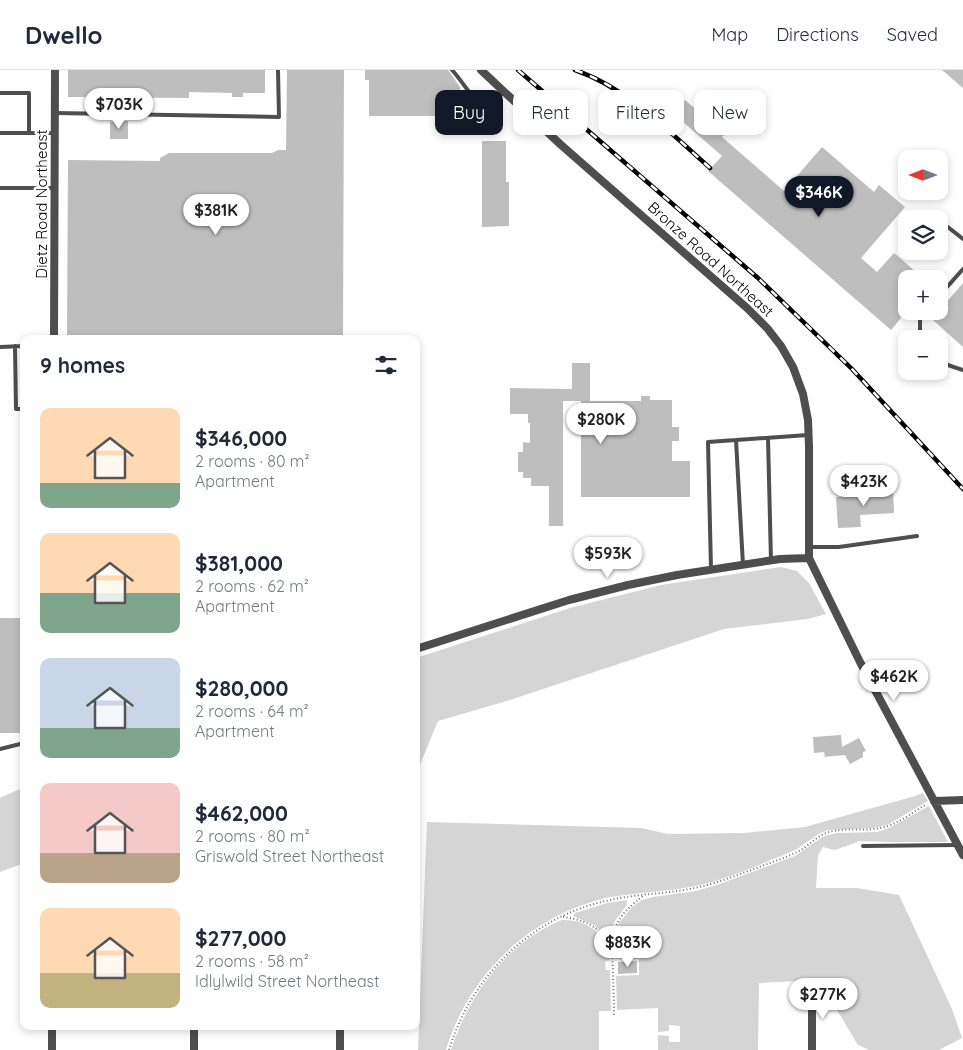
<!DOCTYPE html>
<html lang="en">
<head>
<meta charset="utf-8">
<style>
	:root { --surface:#fff; --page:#f2f2f3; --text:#1f2937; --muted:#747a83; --line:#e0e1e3; --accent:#111827 }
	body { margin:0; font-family:Quicksand,sans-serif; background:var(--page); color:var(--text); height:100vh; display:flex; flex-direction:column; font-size:19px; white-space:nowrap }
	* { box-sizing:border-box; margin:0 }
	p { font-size:16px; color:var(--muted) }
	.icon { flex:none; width:28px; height:28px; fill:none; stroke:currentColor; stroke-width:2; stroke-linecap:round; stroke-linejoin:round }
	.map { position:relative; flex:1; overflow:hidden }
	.side { position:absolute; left:20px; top:265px; width:400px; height:695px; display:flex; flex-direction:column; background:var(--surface); border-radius:10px; box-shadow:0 2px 8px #0003 }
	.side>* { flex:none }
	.banner { position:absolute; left:435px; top:20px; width:452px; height:45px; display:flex; gap:10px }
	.needle { width:32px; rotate:270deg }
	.buttons { position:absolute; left:898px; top:80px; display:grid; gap:10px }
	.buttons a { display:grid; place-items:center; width:50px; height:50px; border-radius:10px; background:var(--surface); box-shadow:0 2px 8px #0003; font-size:25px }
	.price { position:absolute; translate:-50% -42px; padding:0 11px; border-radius:18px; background:#fff; color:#222; font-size:16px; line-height:32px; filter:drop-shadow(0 1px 2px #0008) }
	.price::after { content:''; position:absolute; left:50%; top:30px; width:15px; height:11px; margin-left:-8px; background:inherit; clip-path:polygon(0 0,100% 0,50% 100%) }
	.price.active { background:var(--accent); color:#fff }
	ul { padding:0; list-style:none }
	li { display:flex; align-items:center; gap:15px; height:125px; padding:0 20px }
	li span { display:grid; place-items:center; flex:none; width:140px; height:100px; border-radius:10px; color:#555 }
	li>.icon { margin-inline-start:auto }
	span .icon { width:60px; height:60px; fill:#fffc; stroke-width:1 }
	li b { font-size:21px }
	h2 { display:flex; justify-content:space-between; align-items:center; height:60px; padding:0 20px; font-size:21px }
	.pill { padding:0 18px; border-radius:10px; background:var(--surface); box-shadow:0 2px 8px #0003; font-size:18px; line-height:45px }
	.pill.active { background:var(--accent); color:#fff }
	header { display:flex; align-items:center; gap:30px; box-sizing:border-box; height:70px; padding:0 25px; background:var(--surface); border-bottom:1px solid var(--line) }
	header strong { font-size:24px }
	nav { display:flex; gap:28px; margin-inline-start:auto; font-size:18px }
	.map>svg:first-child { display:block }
</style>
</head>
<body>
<header>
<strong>Dwello</strong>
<nav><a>Map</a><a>Directions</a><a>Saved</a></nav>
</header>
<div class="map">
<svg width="963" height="980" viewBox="0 0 963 980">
	<rect width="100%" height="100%" fill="#fff"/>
	<path fill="#d5d5d5" d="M781,497L797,501L809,513L826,544L808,549L724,559L510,630L438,651L419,697H416V588L570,538L661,515Z
		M24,717V793L0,802V728Z
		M923,723L928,731L887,755L874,758L828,760L820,763L797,779L786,784C758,795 730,808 700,815C669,822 637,822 606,828C530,846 468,905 446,980H418L427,752L641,758L668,764L743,763L805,757L915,726Z
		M929,736L948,772H891L860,771L835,780L823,777L818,785L816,818H857L899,825L952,939L962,968L939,980H869L858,975L819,910L759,913L758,980H658V965L669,966V972H680V956L669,955V961L658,962V938L617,940L616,906L639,905V889H615L614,867L619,853L632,837L642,830L653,827L696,821L717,815L795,786L824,766L837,763L877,762L889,758Z
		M627,830V835L615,851L608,868L596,856L573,846L575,843L607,833Z
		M562,850C588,849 607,865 610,890L605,891L606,900H610L611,941H599V980H451C469,925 506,873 562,850Z"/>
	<path fill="#bebebe" d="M68,0H265V23H243V27H232V23L189,22V28L68,27Z
		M287,0H344L343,269H67L68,90L160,91V88L169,83H272L278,80H286Z
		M365,0H448L460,17V46H369V10H365Z
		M942,0H963V18Z
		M685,30L725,64L722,67L784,121L822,77L874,122L879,115L905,137L861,188L877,202L894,183L916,202L909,209H906V212L899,221L906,227V242L891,260L708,101L722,86L674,44Z
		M128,51V69H110V52Z
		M482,71H506V112H509V156L482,157Z
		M963,213V277L932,249Z
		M572,293H590V331H641V326H650V330H672V357H679V371H672V391H690V427H581V331H563V456H549V416H531V408H523V402H518V382H523V372L530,373V353H528V344H510V318L572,319Z
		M893,418L894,443L860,445L861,457L838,458L836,427L867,425V420Z
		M0,548H22L21,663H0Z
		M841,665L842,677L859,668L866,681L863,682V687L850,694L845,685L823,687L825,686L824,682L814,683L813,667Z
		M637,891V903L618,904V892Z"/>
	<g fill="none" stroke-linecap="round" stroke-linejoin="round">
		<path stroke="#707070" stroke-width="2" stroke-dasharray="1 2.5" stroke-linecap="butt" d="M563,847C583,849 604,858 611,879C613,885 612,892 613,898C613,914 614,929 614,945
			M611,879C613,853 622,842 643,826
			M449,980C472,905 532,846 610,830C640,823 673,824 703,816C721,812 739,804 757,798C771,792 786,788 799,781C808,776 815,768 824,764C841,756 862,762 880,758C897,755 913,742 927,734"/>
		<path stroke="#4e4e4e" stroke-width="4" d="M452,0C464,13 471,29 486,37L504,22
			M0,23H29V63
			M55,43L279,47L278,0
			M0,63H55
			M0,118H55
			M939,150L963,169
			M939,226L963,199
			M920,269V250L926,241
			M15,276L16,339H24
			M0,277L24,276
			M939,292L963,300
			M768,368L771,491
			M736,370L743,495
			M809,477H839L917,466
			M711,499L708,372L808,365
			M0,679L24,673
			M863,776L957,775"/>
		<path stroke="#4e4e4e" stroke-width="8" d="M481,0L560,74L747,238L767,258L781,276L793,297L803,324L808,350L809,377V488L860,592L963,785
			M54,269L55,0
			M416,579L569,530L628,515L677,505L780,489L809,488
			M934,731L963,730
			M812,919V980
			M52,980V956
			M194,980V956
			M340,980V956"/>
		<g stroke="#000" stroke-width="4.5">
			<path id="rail" d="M518,0L758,208L852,299L963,419
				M575,0C628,18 669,62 710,98"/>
		</g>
		<use href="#rail" stroke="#fff" stroke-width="2.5" stroke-dasharray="8" stroke-linecap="butt"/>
	</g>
	<g text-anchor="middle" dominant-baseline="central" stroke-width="5" stroke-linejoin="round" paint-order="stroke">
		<g font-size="15" fill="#000" stroke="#fff">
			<text transform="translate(41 134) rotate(-90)">Dietz Road Northeast</text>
			<text transform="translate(711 189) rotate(42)">Bronze Road Northeast</text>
		</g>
	</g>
</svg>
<div class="buttons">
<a><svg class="needle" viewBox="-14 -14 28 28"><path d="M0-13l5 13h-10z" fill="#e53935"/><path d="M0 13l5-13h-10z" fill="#747a83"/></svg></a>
<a><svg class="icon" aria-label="layers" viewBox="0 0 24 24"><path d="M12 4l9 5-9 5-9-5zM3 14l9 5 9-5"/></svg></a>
<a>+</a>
<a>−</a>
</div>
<b class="price" style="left:119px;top:60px">$703K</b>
<b class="price active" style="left:819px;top:148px">$346K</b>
<b class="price" style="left:216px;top:166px">$381K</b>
<b class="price" style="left:601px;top:375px">$280K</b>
<b class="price" style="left:864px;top:437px">$423K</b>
<b class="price" style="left:608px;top:509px">$593K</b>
<b class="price" style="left:894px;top:632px">$462K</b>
<b class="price" style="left:628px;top:898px">$883K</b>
<b class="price" style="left:823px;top:950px">$277K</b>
<div class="banner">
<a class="pill active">Buy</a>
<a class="pill">Rent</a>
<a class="pill">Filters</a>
<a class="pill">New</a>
</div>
<section class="side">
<h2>9 homes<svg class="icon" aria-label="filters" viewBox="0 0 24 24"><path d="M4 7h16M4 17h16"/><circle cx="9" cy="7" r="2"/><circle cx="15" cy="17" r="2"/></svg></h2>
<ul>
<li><span style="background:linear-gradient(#ffd9b3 75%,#7fa58c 0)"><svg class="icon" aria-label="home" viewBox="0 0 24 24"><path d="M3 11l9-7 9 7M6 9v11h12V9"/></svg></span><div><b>$346,000</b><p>2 rooms · 80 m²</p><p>Apartment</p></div></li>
<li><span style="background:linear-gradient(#ffd9b3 60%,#7fa58c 0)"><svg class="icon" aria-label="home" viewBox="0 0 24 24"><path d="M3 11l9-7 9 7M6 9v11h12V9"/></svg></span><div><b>$381,000</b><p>2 rooms · 62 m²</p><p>Apartment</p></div></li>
<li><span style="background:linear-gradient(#c9d6e8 70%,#7fa58c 0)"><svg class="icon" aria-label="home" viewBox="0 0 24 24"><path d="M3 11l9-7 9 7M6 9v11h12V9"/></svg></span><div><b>$280,000</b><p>2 rooms · 64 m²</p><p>Apartment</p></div></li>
<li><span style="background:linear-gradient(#f6c9c9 70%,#b9a48a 0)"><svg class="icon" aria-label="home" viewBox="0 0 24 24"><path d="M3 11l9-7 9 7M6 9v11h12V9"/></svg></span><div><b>$462,000</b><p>2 rooms · 80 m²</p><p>Griswold Street Northeast</p></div></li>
<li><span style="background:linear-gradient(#ffd9b3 65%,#c2b280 0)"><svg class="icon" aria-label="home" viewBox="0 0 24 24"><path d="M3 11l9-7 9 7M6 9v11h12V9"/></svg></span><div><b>$277,000</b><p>2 rooms · 58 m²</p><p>Idlylwild Street Northeast</p></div></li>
</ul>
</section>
</div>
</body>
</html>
